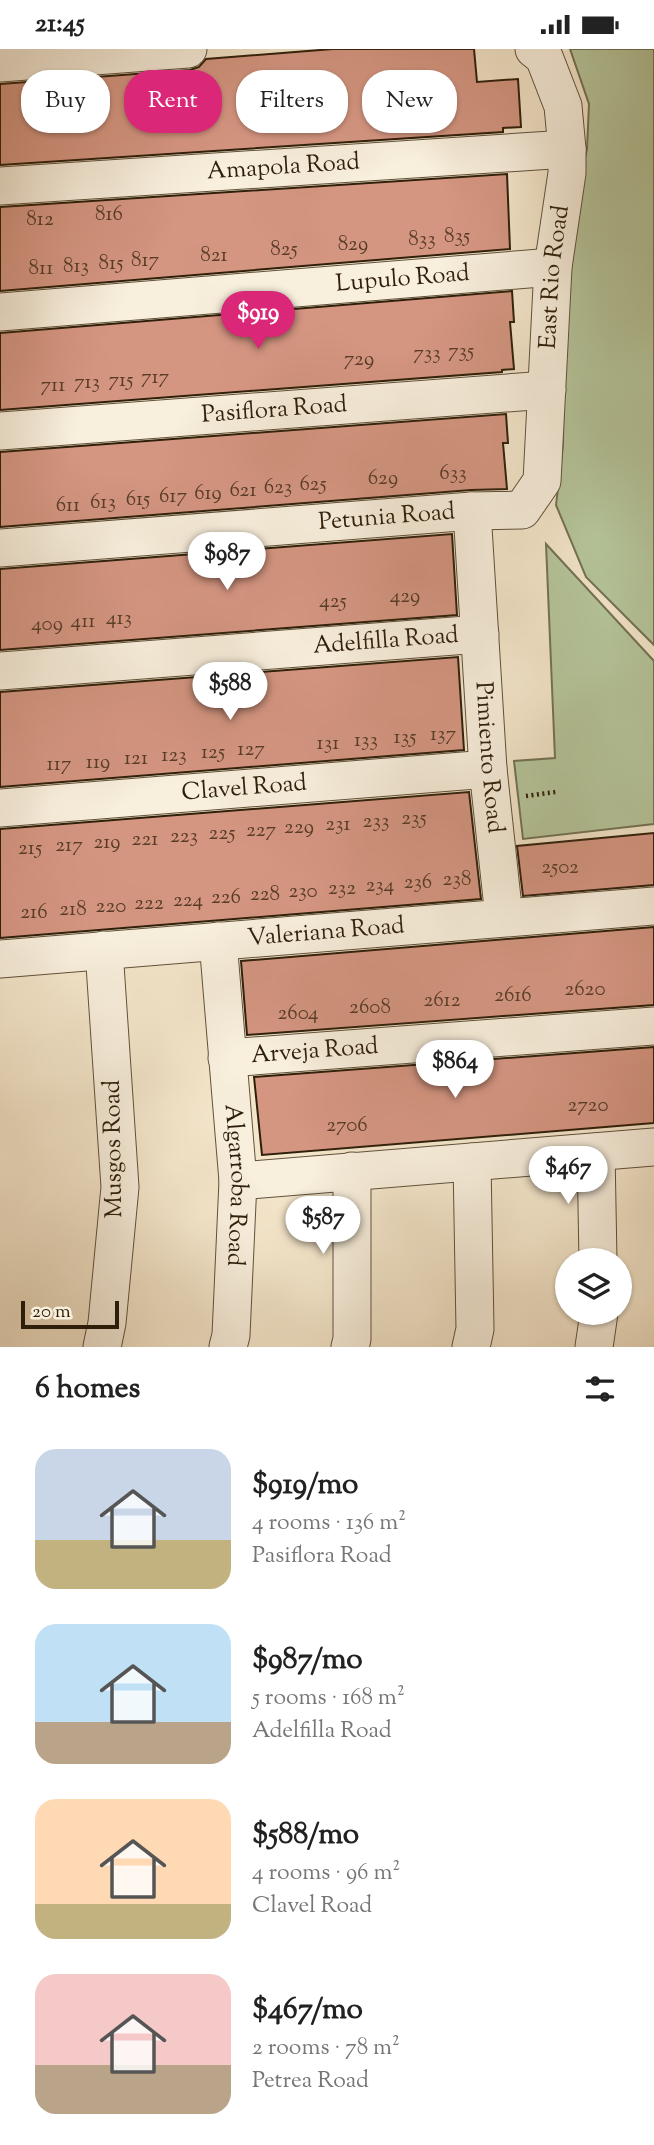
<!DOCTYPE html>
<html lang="en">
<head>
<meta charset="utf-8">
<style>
	:root { --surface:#fff; --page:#f2f2f2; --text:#222; --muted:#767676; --accent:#db2777 }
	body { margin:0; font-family:"Sorts Mill Goudy",serif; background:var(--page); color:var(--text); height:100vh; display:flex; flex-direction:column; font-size:26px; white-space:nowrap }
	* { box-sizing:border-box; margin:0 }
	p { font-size:23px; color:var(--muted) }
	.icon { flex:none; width:38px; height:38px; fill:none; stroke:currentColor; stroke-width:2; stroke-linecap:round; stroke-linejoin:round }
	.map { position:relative; height:1298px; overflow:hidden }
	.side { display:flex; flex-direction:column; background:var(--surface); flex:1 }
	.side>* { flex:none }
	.hud { position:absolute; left:21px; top:21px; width:612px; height:63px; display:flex; gap:14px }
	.fabs { position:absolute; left:555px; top:1199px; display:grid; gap:14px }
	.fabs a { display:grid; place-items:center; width:77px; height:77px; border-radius:50%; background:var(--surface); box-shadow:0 2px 5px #0004; font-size:35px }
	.scale { position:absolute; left:21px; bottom:18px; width:98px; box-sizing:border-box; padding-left:7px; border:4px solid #2f1f0a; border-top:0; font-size:19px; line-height:24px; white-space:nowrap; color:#2f1f0a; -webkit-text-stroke:5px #f8efdd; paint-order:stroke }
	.price { position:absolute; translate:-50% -60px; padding:0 16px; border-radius:24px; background:#fff; color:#222; font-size:23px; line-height:46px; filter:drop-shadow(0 2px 4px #0008) }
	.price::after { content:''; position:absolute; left:50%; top:42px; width:21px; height:16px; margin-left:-10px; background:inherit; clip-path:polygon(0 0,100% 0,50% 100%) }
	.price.selected { background:var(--accent); color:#fff }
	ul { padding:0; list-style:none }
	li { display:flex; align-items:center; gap:21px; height:175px; padding:0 35px }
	li span { display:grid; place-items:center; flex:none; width:196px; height:140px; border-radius:21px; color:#555 }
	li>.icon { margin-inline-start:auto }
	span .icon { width:84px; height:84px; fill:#fffc; stroke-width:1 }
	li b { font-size:30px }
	h2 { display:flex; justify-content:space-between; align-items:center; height:84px; padding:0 35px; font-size:30px }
	.pill { padding:0 24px; border-radius:28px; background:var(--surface); box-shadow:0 2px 5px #0004; font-size:24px; line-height:63px }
	.pill.selected { background:var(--accent); color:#fff }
	.status { display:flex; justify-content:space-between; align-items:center; height:49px; padding:0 35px; background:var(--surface); direction:ltr }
	.status svg { height:19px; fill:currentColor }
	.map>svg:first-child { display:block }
</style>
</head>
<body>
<div class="status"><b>21:45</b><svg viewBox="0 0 49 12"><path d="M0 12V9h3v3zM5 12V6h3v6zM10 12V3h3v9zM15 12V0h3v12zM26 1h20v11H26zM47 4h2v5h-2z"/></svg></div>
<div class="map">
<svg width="654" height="1298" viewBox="0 0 654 1298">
	<rect width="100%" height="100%" fill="#f4e6cb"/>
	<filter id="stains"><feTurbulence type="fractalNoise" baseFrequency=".00286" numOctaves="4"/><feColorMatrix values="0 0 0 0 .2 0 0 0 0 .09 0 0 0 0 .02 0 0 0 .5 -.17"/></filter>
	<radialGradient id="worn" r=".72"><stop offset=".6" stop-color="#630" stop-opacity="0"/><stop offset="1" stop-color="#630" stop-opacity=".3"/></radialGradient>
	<path fill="#b6c69c" stroke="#727253" stroke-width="2" d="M570,0H654V596L586,528L556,456L563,396L565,199L587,100L589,55Z
		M546,495L654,612V775L523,790L514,712L555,709Z"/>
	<path fill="#d49581" stroke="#2f1f0a" stroke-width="2" d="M333,0H474L477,33L518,30L521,78L503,79V83L0,116V35L190,21L199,18L206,10Z
		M507,125L510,200L0,242V158Z
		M512,242L514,273H510L514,320L502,321V323L0,361V284Z
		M506,365L508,394H503L507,440L471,441L0,478V403Z
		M452,485L457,566L0,601V520Z
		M458,608L464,701L0,738V643Z
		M469,743L481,850L0,889V780Z
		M654,784V836L523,847L517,797Z
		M654,878V956L247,986L241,912Z
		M654,998V1074L262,1106L254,1028Z"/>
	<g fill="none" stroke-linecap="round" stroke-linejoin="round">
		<g stroke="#60513a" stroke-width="39">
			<g id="minor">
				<path d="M0,14L188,0"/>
				<path id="s1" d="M0,137L567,100"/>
				<path id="s2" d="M0,263L553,218"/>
				<path id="s3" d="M0,382L547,341"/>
				<path id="s4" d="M472,462L488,720L504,868"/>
				<path id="s5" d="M0,499L472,462L522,461L542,432L553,218L567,124V100L563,57L544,8L534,0"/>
				<path id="s6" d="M0,622L480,585"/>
				<path id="s7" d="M0,759L488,720"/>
				<path id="s8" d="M218,892L238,1132L231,1286L228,1298"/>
				<path id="s9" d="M0,910L654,857"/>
				<path id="s10" d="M227,1009L654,977"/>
				<path d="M596,1103L598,1211"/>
				<path d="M238,1132L654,1098"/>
				<path d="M102,1298L107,1274L120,1138L104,901"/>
				<path d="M350,1298L352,1290V1122"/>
				<path d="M471,1298L475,1280L472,1113"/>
				<path d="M594,1298L599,1264"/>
			</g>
		</g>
		<path stroke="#2f1f0a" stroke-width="4.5" stroke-dasharray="2 3.5" stroke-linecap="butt" d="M526,747L556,743"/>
		<use href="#minor" stroke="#f8efdd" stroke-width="37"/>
	</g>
	<g text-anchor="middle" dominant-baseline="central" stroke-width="5" stroke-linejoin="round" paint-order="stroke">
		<g font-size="21" fill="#583c28">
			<text x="109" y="166">816</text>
			<text x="40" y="171">812</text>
			<text x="457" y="188">835</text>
			<text x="422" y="191">833</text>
			<text x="353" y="196">829</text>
			<text x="284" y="201">825</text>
			<text x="214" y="207">821</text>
			<text x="145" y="212">817</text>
			<text x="111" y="215">815</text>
			<text x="76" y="218">813</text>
			<text x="41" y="220">811</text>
			<text x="461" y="303">735</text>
			<text x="427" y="305">733</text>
			<text x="359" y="311">729</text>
			<text x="155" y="329">717</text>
			<text x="121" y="332">715</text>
			<text x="87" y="334">713</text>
			<text x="53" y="337">711</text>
			<text x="453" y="425">633</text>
			<text x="383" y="430">629</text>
			<text x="313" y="436">625</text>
			<text x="278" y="439">623</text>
			<text x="243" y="442">621</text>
			<text x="208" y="445">619</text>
			<text x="173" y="448">617</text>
			<text x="138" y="451">615</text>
			<text x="103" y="454">613</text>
			<text x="68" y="457">611</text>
			<text x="405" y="548">429</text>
			<text x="333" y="553">425</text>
			<text x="119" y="570">413</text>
			<text x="83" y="573">411</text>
			<text x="47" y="576">409</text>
			<text x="443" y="686">137</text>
			<text x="405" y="689">135</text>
			<text x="366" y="692">133</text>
			<text x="328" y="695">131</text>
			<text x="251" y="701">127</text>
			<text x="213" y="704">125</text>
			<text x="174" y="707">123</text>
			<text x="136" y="710">121</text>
			<text x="98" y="714">119</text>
			<text x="59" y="716">117</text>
			<text x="414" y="770">235</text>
			<text x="376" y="773">233</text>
			<text x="338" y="776">231</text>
			<text x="299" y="779">229</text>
			<text x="261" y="782">227</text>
			<text x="222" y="785">225</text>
			<text x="184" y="788">223</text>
			<text x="145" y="791">221</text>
			<text x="107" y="794">219</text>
			<text x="69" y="797">217</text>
			<text x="30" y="800">215</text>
			<text x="560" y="819">2502</text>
			<text x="457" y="831">238</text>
			<text x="418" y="834">236</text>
			<text x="380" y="837">234</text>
			<text x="342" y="840">232</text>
			<text x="303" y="843">230</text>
			<text x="265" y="846">228</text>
			<text x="226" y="849">226</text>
			<text x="188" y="852">224</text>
			<text x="149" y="855">222</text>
			<text x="111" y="858">220</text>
			<text x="73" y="861">218</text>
			<text x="34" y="864">216</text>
			<text x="585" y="941">2620</text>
			<text x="513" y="947">2616</text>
			<text x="442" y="952">2612</text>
			<text x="370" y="959">2608</text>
			<text x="298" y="965">2604</text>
			<text x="588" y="1057">2720</text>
			<text x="347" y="1077">2706</text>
		</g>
		<g font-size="24" fill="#2f1f0a" stroke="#f8efdd">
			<text stroke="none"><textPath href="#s1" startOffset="284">Amapola Road</textPath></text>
			<text stroke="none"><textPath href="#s5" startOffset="763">East Rio Road</textPath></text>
			<text stroke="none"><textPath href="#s2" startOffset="404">Lupulo Road</textPath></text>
			<text stroke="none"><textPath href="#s3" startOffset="275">Pasiflora Road</textPath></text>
			<text stroke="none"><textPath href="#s5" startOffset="388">Petunia Road</textPath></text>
			<text stroke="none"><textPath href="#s6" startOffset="387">Adelfilla Road</textPath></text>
			<text stroke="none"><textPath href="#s4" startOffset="247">Pimiento Road</textPath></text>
			<text stroke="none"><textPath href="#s7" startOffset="245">Clavel Road</textPath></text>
			<text stroke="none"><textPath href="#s9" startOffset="327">Valeriana Road</textPath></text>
			<text stroke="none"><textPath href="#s10" startOffset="88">Arveja Road</textPath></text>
			<text transform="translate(114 1100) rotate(-91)">Musgos Road</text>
			<text stroke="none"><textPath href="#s8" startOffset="245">Algarroba Road</textPath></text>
		</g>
	</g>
	<rect width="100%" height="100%" filter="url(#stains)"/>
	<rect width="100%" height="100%" fill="url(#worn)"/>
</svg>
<div class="fabs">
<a><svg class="icon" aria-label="layers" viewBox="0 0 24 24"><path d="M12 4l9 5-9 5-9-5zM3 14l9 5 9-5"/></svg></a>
</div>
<div class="scale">20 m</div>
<b class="price selected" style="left:258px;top:302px">$919</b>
<b class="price" style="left:227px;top:543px">$987</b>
<b class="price" style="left:230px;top:673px">$588</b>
<b class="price" style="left:455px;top:1051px">$864</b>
<b class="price" style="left:568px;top:1157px">$467</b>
<b class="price" style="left:323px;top:1207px">$587</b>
<div class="hud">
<a class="pill">Buy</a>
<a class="pill selected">Rent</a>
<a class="pill">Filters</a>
<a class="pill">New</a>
</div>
</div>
<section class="side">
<h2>6 homes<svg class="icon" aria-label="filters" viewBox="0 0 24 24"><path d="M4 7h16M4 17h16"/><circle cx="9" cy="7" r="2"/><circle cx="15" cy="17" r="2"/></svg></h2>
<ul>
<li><span style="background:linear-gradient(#c9d6e8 65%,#c2b280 0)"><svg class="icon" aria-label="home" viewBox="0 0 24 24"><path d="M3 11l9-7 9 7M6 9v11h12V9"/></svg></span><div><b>$919/mo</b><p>4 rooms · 136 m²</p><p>Pasiflora Road</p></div></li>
<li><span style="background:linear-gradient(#bfe0f5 70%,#b9a48a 0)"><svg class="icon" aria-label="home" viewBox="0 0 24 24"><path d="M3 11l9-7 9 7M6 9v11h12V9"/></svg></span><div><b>$987/mo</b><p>5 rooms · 168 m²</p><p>Adelfilla Road</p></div></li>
<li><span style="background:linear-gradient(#ffd9b3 75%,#c2b280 0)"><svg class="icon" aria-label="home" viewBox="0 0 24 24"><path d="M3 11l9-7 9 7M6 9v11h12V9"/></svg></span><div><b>$588/mo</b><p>4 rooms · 96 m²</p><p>Clavel Road</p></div></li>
<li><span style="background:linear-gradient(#f6c9c9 65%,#b9a48a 0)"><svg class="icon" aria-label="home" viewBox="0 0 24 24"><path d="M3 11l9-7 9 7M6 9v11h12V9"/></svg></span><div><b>$467/mo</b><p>2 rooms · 78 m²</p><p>Petrea Road</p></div></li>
</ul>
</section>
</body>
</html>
